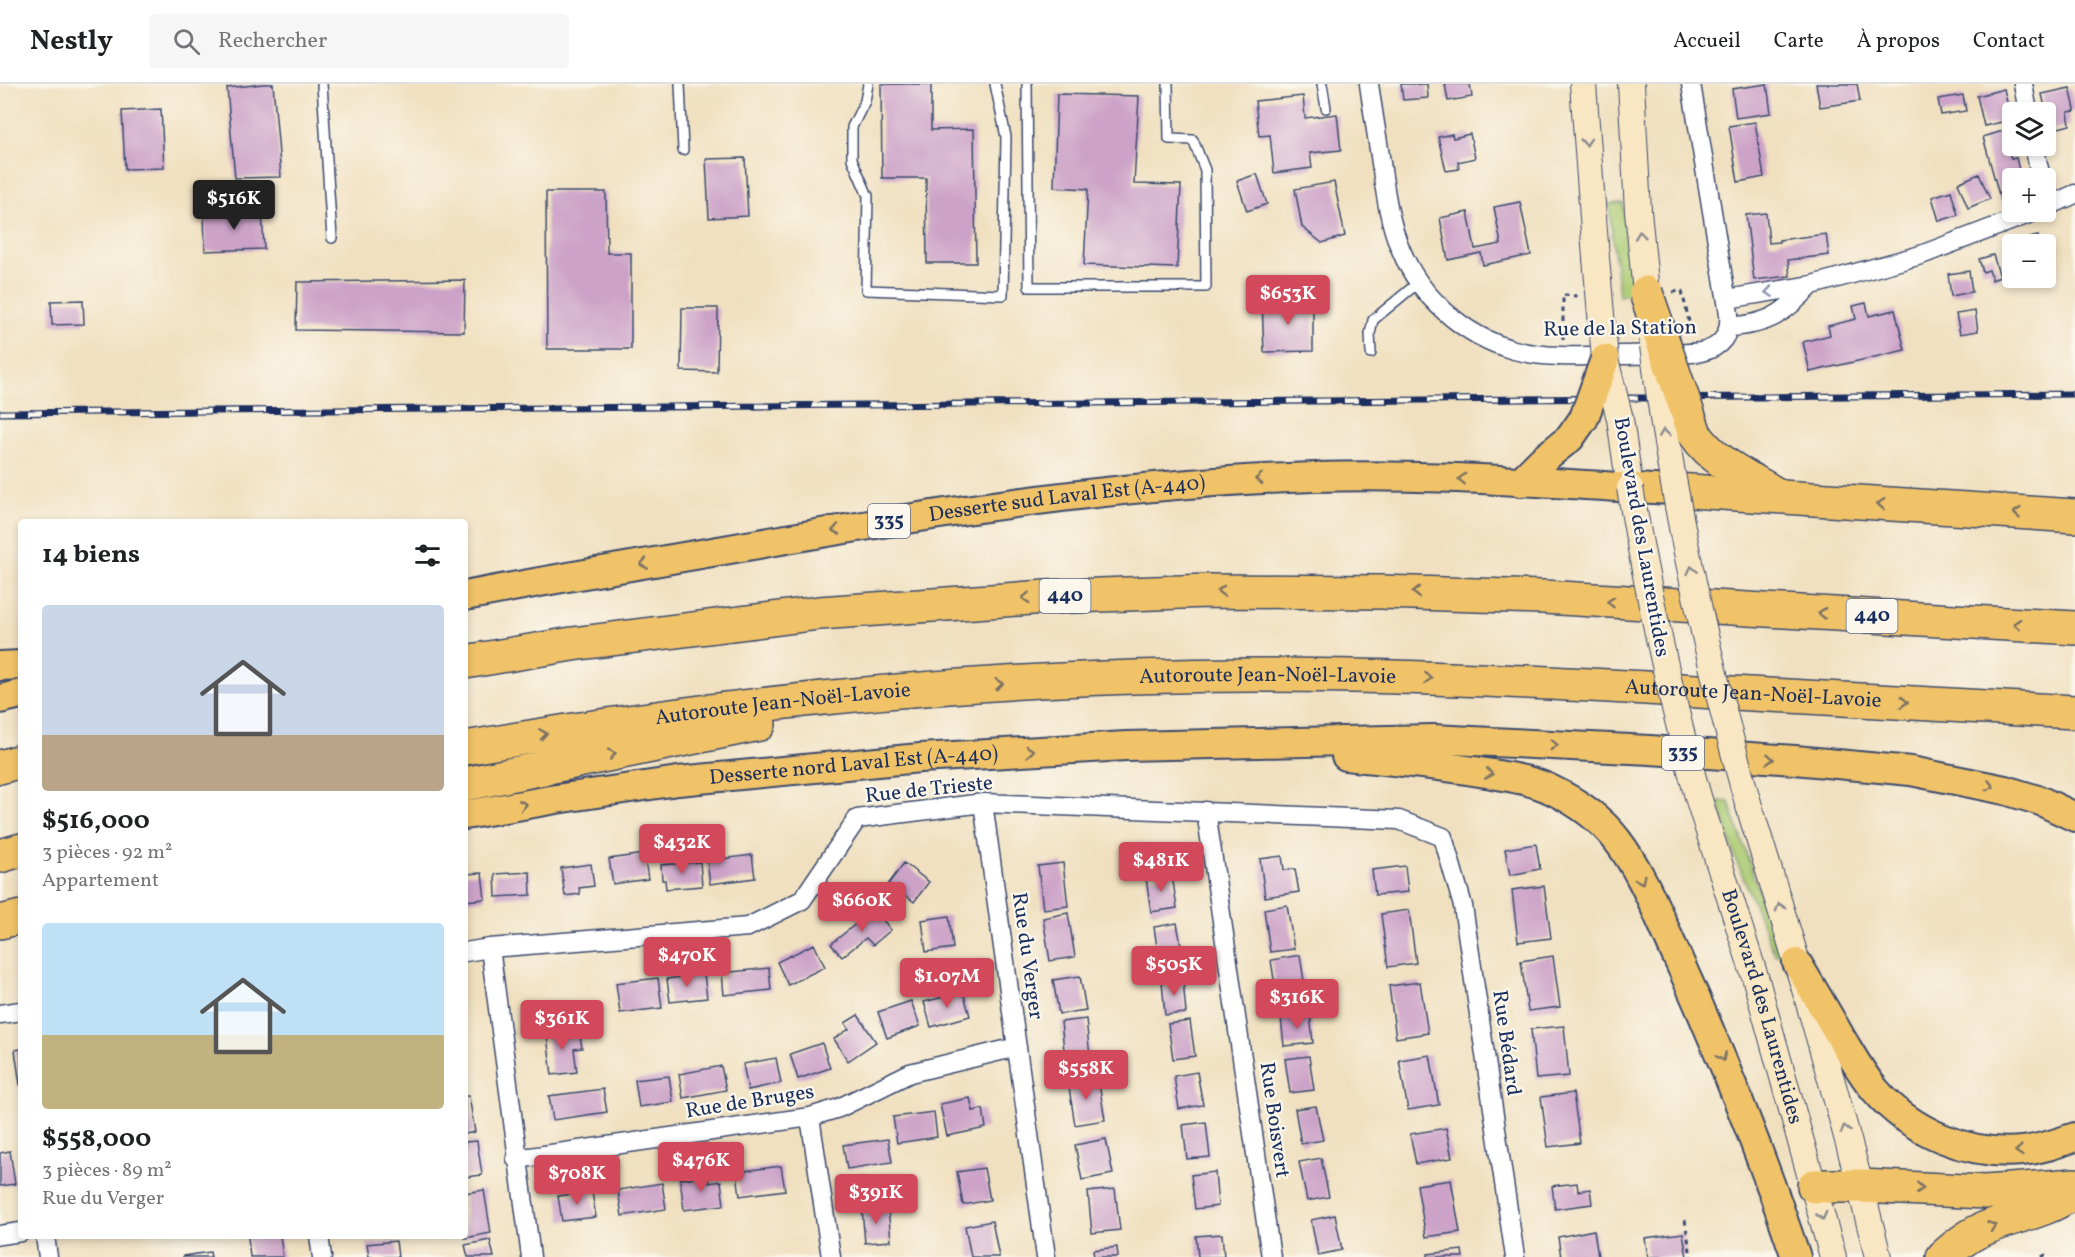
<!DOCTYPE html>
<html lang="fr">
<head>
<meta charset="utf-8">
<style>
	:root { --surface:#fff; --page:#f6f6f6; --text:#202124; --muted:#757577; --line:#e0e0e0; --accent:#d1495b }
	body { margin:0; font-family:Vollkorn,serif; background:var(--page); color:var(--text); height:100vh; display:flex; flex-direction:column; font-size:22px; white-space:nowrap }
	* { box-sizing:border-box; margin:0 }
	p { font-size:20px; color:var(--muted) }
	.icon { flex:none; width:33px; height:33px; fill:none; stroke:currentColor; stroke-width:2; stroke-linecap:round; stroke-linejoin:round }
	.map { position:relative; flex:1; overflow:hidden }
	.drawer { position:absolute; left:18px; top:435px; width:450px; height:720px; display:flex; flex-direction:column; background:var(--surface); border-radius:6px; box-shadow:0 3px 9px #0003 }
	.drawer>* { flex:none }
	.tools { position:absolute; left:2002px; top:18px; display:grid; gap:12px }
	.tools a { display:grid; place-items:center; width:54px; height:54px; border-radius:6px; background:var(--surface); box-shadow:0 3px 9px #0003; font-size:30px }
	.price { position:absolute; translate:-50% -51px; padding:0 14px; border-radius:6px; background:var(--accent); color:#fff; font-size:20px; line-height:39px; filter:drop-shadow(0 2px 3px #0008) }
	.price::after { content:''; position:absolute; left:50%; top:36px; width:18px; height:14px; margin-left:-9px; background:inherit; clip-path:polygon(0 0,100% 0,50% 100%) }
	.price.active { background:#222; color:#fff }
	ul { padding:0; list-style:none }
	li { display:grid; align-content:center; gap:12px; height:318px; padding:0 24px }
	li span { display:grid; place-items:center; height:186px; border-radius:6px; color:#555 }
	li>.icon { margin-inline-start:auto }
	span .icon { width:108px; height:108px; fill:#fffc; stroke-width:1 }
	li b { font-size:26px }
	h2 { display:flex; justify-content:space-between; align-items:center; height:72px; padding:0 24px; font-size:26px }
	header { display:flex; align-items:center; gap:36px; box-sizing:border-box; height:84px; padding:0 30px; background:var(--surface); border-bottom:2px solid var(--line) }
	header strong { font-size:28px }
	nav { display:flex; gap:33px; margin-inline-start:auto; font-size:21px }
	.search { width:420px; height:54px; background:var(--page); display:flex; align-items:center; gap:15px; box-sizing:border-box; padding:0 21px; border-radius:6px; color:var(--muted); font-size:22px }
	.map>svg:first-child { display:block }
</style>
</head>
<body>
<header>
<strong>Nestly</strong>
<div class="search"><svg class="icon" aria-label="search" viewBox="0 0 24 24"><circle cx="10" cy="10" r="6"/><path d="M15 15l6 6"/></svg>Rechercher</div>
<nav><a>Accueil</a><a>Carte</a><a>À propos</a><a>Contact</a></nav>
</header>
<div class="map">
<svg width="2075" height="1173" viewBox="0 0 2075 1173">
	<rect width="100%" height="100%" fill="#fbf7ec"/>
	<filter id="ink" filterUnits="userSpaceOnUse"><feTurbulence type="fractalNoise" baseFrequency=".0167" numOctaves="2"/><feDisplacementMap in="SourceGraphic" scale="12" xChannelSelector="R" yChannelSelector="G"/><feConvolveMatrix kernelMatrix="1 2 1 2 8 2 1 2 1" color-interpolation-filters="sRGB"/></filter>
	<filter id="wash" filterUnits="userSpaceOnUse"><feTurbulence type="fractalNoise" baseFrequency=".008" numOctaves="4" result="noise"/><feDisplacementMap in="SourceGraphic" scale="24" xChannelSelector="R" yChannelSelector="G"/><feGaussianBlur stdDeviation="1.35" result="paint"/><feColorMatrix in="noise" values="0 0 0 0 0 0 0 0 0 0 0 0 0 0 0 0 0 1.4 0 .05"/><feComposite in="paint" operator="in"/></filter>
	<g filter="url(#wash)">
		<rect width="100%" height="100%" fill="#f0e0c0"/>
		<path fill="#accb72" stroke="#647d68" stroke-width="1.5" d="M1623,119L1633,211H1619L1609,120Z
			M1718,717L1729,718L1780,870L1775,871L1735,773Z"/>
		<g id="blocks">
			<path fill="#cca2c8" d="M263,0H273L281,93L235,94L227,4Z
				M881,0H931V46L974,45L976,179H927L926,94H882Z
				M1401,0H1427L1428,14L1403,16Z
				M1445,0H1470L1472,13L1448,17Z
				M1767,0L1771,29L1736,34L1732,5Z
				M1816,0H1857L1860,17L1820,23Z
				M2070,4L2075,25V27L2068,28L2070,41L2050,46L2042,10Z
				M2004,5L2011,36L1984,42L1977,12Z
				M1057,10L1139,12L1134,100L1181,101L1177,184L1084,181L1088,105L1054,103Z
				M1963,11L1966,27L1941,31L1938,15Z
				M1303,12L1305,34L1337,30L1341,66L1310,69L1312,84L1274,89L1270,51L1259,52L1255,17Z
				M161,25L164,84L125,85L122,27Z
				M1755,38L1764,93L1738,98L1729,42Z
				M2003,47L2011,75L2016,74L2021,94H2013V114L2001,118L1983,53Z
				M1452,50L1453,54L1470,50L1475,74L1458,78L1459,85L1446,87L1438,53Z
				M745,74L748,132L709,134L706,75Z
				M1257,90L1267,120L1247,127L1237,97Z
				M1979,90L1990,115L1968,124L1958,99Z
				M1334,98L1345,152L1322,159L1302,143L1295,105Z
				M1951,107L1958,131L1939,137L1932,113Z
				M546,108H606L607,169H631V265H547Z
				M1520,118L1531,171L1483,181L1481,169L1448,176L1440,134L1468,128L1475,165L1501,160L1494,123Z
				M262,126L264,165L205,167L204,128Z
				M1766,129L1769,159L1779,158V156L1826,150L1829,171L1788,176L1790,192L1754,196L1746,131Z
				M2038,152L2040,160H2018L2017,157Z
				M1993,171L2000,193L1992,196L1989,186L1983,188L1979,175Z
				M1969,187L1972,208L1951,212L1948,190Z
				M465,196L464,248L296,246L297,198Z
				M83,216L84,240L52,241L51,217Z
				M1262,217H1313V267L1264,268Z
				M1866,219L1869,232L1895,226L1905,266L1810,288L1803,258L1830,251L1828,242L1856,235L1853,222Z
				M682,224H718L717,288L681,287Z
				M1975,227L1978,247L1960,250L1956,230Z
				M1536,760L1540,785L1510,791L1505,765Z
				M644,770L648,795L613,800L609,775Z
				M752,771L755,794L710,800L707,777Z
				M1282,772L1284,786L1295,785L1299,808L1265,813L1260,775Z
				M700,778L702,802L666,805L665,796H662L661,781Z
				M904,779L929,798L914,818L902,809L897,816L884,806Z
				M1063,779L1068,822L1043,825L1038,782Z
				M591,780L594,802L579,804L580,810L565,812L561,784Z
				M1405,782L1408,808L1375,811L1372,786Z
				M530,788L531,811L496,813L495,790Z
				M482,789L485,815L465,817V790Z
				M1172,791L1177,824L1151,828L1146,794Z
				M1544,802L1551,854L1518,858L1512,806Z
				M1287,821L1294,865L1270,868L1264,825Z
				M874,825L891,846L873,861L866,854L842,873L831,860Z
				M1409,826L1416,879L1388,883L1381,830Z
				M1068,829L1075,873L1050,877L1043,834Z
				M949,832L953,864L926,868L922,836Z
				M1177,839L1183,873L1159,877L1154,843Z
				M814,860L825,883L788,901L777,878Z
				M1300,871L1305,904L1276,908L1271,876Z
				M1553,872L1560,923L1528,927L1521,877Z
				M769,884L771,906L724,911L722,889Z
				M704,890L707,914L670,918L667,895Z
				M1080,892L1086,926L1059,930L1053,896Z
				M658,894L662,924L620,929L616,899Z
				M1183,896L1186,929L1165,931L1162,897Z
				M1420,898L1428,949L1396,954L1389,902Z
				M963,908L970,932L931,943L924,918Z
				M911,917L920,942L887,954L878,928Z
				M1310,930L1313,959L1284,962L1281,934Z
				M858,931L876,958L848,977L834,955L849,945L845,939Z
				M1086,935L1091,982L1066,984L1061,938Z
				M1190,937L1195,972L1173,975L1168,940Z
				M566,942L568,954L580,952L582,964L574,965L577,988L552,991L546,945Z
				M1564,942L1569,992L1536,995L1531,945Z
				M822,959L830,984L798,995L790,970Z
				M21,965V1001H20L15,966Z
				M1430,971L1439,1021L1408,1026L1399,976Z
				M1309,972L1314,1006L1290,1009L1285,975Z
				M776,974L781,999L748,1006L743,980Z
				M721,982L726,1006L683,1014L679,990Z
				M1197,988L1203,1021L1179,1025L1174,992Z
				M669,992L673,1018L639,1023L635,996Z
				M1098,993L1105,1036L1075,1041L1068,997Z
				M603,1005L607,1028L553,1036L549,1012Z
				M1573,1009L1580,1059L1548,1063L1541,1013Z
				M465,1012H469L475,1048L465,1050Z
				M970,1014L973,1027L983,1025L986,1044L947,1052L940,1020Z
				M1316,1022L1323,1056L1301,1060L1295,1025Z
				M934,1028L937,1053L897,1059L893,1033Z
				M1206,1038L1210,1073L1187,1075L1183,1041Z
				M1446,1044L1452,1074L1416,1080L1410,1050Z
				M888,1055L892,1078L847,1085L843,1061Z
				M1106,1055L1113,1090L1082,1096L1075,1061Z
				M477,1057L482,1091L465,1093V1058Z
				M10,1067L15,1100L0,1102V1069Z
				M1321,1074L1329,1113L1307,1117L1299,1078Z
				M781,1082L785,1106L740,1112L737,1088Z
				M984,1084L990,1116L963,1121L957,1088Z
				M1215,1088L1218,1122L1195,1125L1191,1091Z
				M708,1092L709,1099L721,1097L724,1121L684,1126L680,1095Z
				M1451,1096L1460,1148L1426,1153L1417,1101Z
				M662,1099L666,1125L622,1132L618,1106Z
				M1577,1099L1578,1107L1590,1105L1592,1120L1555,1125L1552,1102Z
				M1115,1105L1120,1146L1092,1149L1088,1108Z
				M484,1106L491,1149L465,1154V1109Z
				M592,1108L596,1133L562,1137L558,1112Z
				M888,1123L891,1157L865,1159L862,1125Z
				M1335,1131L1342,1166L1318,1171L1311,1136Z
				M992,1137L999,1173H971L965,1142Z
				M1594,1146L1598,1173H1561L1558,1153Z
				M1683,1149L1687,1173H1648L1645,1154Z
				M1222,1150L1224,1173H1198L1196,1152Z
				M255,1152H280L283,1173H250L248,1153Z
				M490,1156L494,1173H468L465,1161Z
				M396,1157L398,1173H369L367,1160Z
				M1117,1163L1118,1173H1094L1093,1166Z
				M1462,1166L1463,1173H1428V1170Z
				M210,1168L211,1173H183V1172Z"/>
		</g>
	</g>
	<g filter="url(#ink)">
		<use href="#blocks" fill-opacity="0" stroke="#3b4a6d" stroke-width="1.5"/>
		<g fill="none" stroke-linecap="round" stroke-linejoin="round">
			<g stroke="#3b4a6d" stroke-width="12">
				<path id="lane" d="M322,0L332,154
					M680,0L683,66
					M868,0L865,17L852,43V75L868,112L866,206L1003,211L1006,53L995,0
					M1027,0L1029,203H1206L1205,86L1193,56L1169,55L1168,0
					M1322,0L1326,24
					M1371,269L1370,250L1373,236L1419,198"/>
			</g>
			<g stroke="#3b4a6d" stroke-width="21">
				<path id="street" d="M1369,0C1373,29 1378,57 1382,86C1386,113 1390,141 1401,166C1420,213 1464,252 1514,266C1549,275 1587,272 1623,271C1649,270 1676,271 1701,268C1721,264 1731,250 1729,230L1691,0
					M2023,0L2028,28
					M2034,62L2041,94
					M2046,123L2075,110
					M1727,215L1812,201L1921,171L2034,128
					M1729,243C1771,240 1782,230 1812,201
					M983,719L1046,1173
					M1206,727L1271,1173
					M490,864L531,1173
					M465,868L490,864L748,843L802,816L857,735L983,719L1399,736L1443,753L1463,822L1515,1173
					M0,930L21,927
					M810,1033L831,1173
					M516,1075L810,1033L839,1024L910,989L1017,963
					M0,1151L21,1148
					M45,1152L48,1173
					M319,1152L322,1173"/>
			</g>
			<g stroke="#3b4a6d" stroke-width="28">
				<g id="secondary">
					<path d="M1583,0L1596,174"/>
					<path d="M1631,0L1638,127L1646,209"/>
					<path d="M1620,335L1630,404"/>
					<path id="s1" d="M1699,716L1756,896L1833,1173"/>
					<path d="M1748,719C1795,870 1841,1020 1878,1173"/>
				</g>
			</g>
			<g stroke="#3b4a6d" stroke-width="32">
				<g id="primary">
					<path d="M1520,398L1542,376L1570,354L1584,334"/>
					<path id="s2" d="M465,512C551,495 638,481 724,466C920,431 1115,399 1314,393C1434,389 1555,400 1675,406"/>
					<path d="M0,582L21,581"/>
					<path d="M0,615L21,610"/>
					<path d="M1346,672C1393,677 1440,681 1486,689C1509,693 1532,696 1552,706C1577,718 1600,734 1617,756C1644,791 1660,836 1679,877C1723,974 1762,1072 1796,1173"/>
					<path id="s3" d="M465,731L556,715L678,697L920,674L1126,662L1433,655L1650,666L1795,676L1911,687L2005,706L2041,717L2075,733"/>
					<path d="M1797,879C1812,904 1827,929 1841,954C1852,972 1862,991 1876,1007C1911,1048 1969,1072 2022,1067C2041,1065 2058,1059 2075,1053"/>
				</g>
			</g>
			<g stroke="#3b4a6d" stroke-width="36">
				<g id="highway">
					<path d="M1695,350C1714,379 1750,394 1779,412"/>
					<path d="M1675,406L2075,432"/>
					<path d="M465,578L572,560L819,529L1046,513L1208,507L1381,508L1543,513L2075,544"/>
					<path id="s4" d="M465,664C699,623 937,597 1175,592C1337,588 1499,596 1662,605C1799,612 1937,620 2075,628"/>
					<path d="M0,683L21,677"/>
					<path d="M465,700L759,640"/>
					<path d="M0,772L21,766"/>
					<path d="M0,838L21,833"/>
					<path d="M1814,1102H1861L1985,1108L2075,1101"/>
					<path d="M1943,1173C1956,1161 1970,1150 1986,1144C2014,1132 2045,1128 2069,1111"/>
				</g>
			</g>
			<path stroke="#3b4a6d" stroke-width="3" stroke-dasharray="4.5 4.5" stroke-linecap="butt" d="M1673,208L1682,207L1692,251
				M1563,255V211L1578,212
				M1685,1136L1691,1173
				M2042,1173L2045,1171L2047,1173"/>
			<use href="#lane" stroke="#fff" stroke-width="9"/>
			<use href="#street" stroke="#fff" stroke-width="18"/>
			<use href="#secondary" stroke="#f9e7c3" stroke-width="26"/>
			<use href="#primary" stroke="#f1c369" stroke-width="28"/>
			<use href="#highway" stroke="#f1c369" stroke-width="33"/>
			<g stroke="#1b2f5e" stroke-width="7">
				<path id="rail" d="M0,329L2075,310"/>
			</g>
			<use href="#rail" stroke="#fbf7ec" stroke-width="4.5" stroke-dasharray="14" stroke-linecap="butt"/>
			<g stroke="#3b4a6d" stroke-width="28" stroke-linecap="butt">
				<path id="secondary-bridge" d="M1596,174L1605,275L1620,335
					M1652,254C1671,411 1705,567 1748,719
					M1630,404C1648,509 1670,613 1699,716"/>
			</g>
			<g stroke="#3b4a6d" stroke-width="32" stroke-linecap="butt">
				<path id="primary-bridge" d="M1584,334L1605,275"/>
			</g>
			<g stroke="#3b4a6d" stroke-width="36" stroke-linecap="butt">
				<path id="highway-bridge" d="M1646,209L1695,350"/>
			</g>
			<use href="#secondary-bridge" stroke="#f9e7c3" stroke-width="26"/>
			<use href="#primary-bridge" stroke="#f1c369" stroke-width="28"/>
			<use href="#highway-bridge" stroke="#f1c369" stroke-width="33"/>
		</g>
		<defs><path id="oneway-chevron" d="M-2-3.5L2.5 0L-2 3.5" fill="none" stroke-width="1.6" stroke-linecap="round" stroke-linejoin="round" transform="scale(1.5)"/></defs>
		<g stroke="#8a8b90">
			<use href="#oneway-chevron" transform="translate(1586 58) rotate(86)"/>
			<use href="#oneway-chevron" transform="translate(1640 151) rotate(-96)"/>
			<use href="#oneway-chevron" transform="translate(1664 349) rotate(-98)"/>
			<use href="#oneway-chevron" transform="translate(1692 486) rotate(-102)"/>
			<use href="#oneway-chevron" transform="translate(1780 823) rotate(-107)"/>
			<use href="#oneway-chevron" transform="translate(1845 1045) rotate(-106)"/>
			<use href="#oneway-chevron" transform="translate(1822 1132) rotate(75)"/>
		</g>
		<use stroke="#8d97ae" href="#oneway-chevron" transform="translate(1769 208) rotate(171)"/>
		<g stroke="#7b7263">
			<use href="#oneway-chevron" transform="translate(1259 395) rotate(177)"/>
			<use href="#oneway-chevron" transform="translate(1462 395) rotate(-178)"/>
			<use href="#oneway-chevron" transform="translate(1881 420) rotate(-176)"/>
			<use href="#oneway-chevron" transform="translate(2017 429) rotate(-176)"/>
			<use href="#oneway-chevron" transform="translate(836 446) rotate(170)"/>
			<use href="#oneway-chevron" transform="translate(644 480) rotate(170)"/>
			<use href="#oneway-chevron" transform="translate(1221 507) rotate(180)"/>
			<use href="#oneway-chevron" transform="translate(1416 508) rotate(-179)"/>
			<use href="#oneway-chevron" transform="translate(1026 514) rotate(177)"/>
			<use href="#oneway-chevron" transform="translate(1611 518) rotate(-176)"/>
			<use href="#oneway-chevron" transform="translate(1822 529) rotate(-177)"/>
			<use href="#oneway-chevron" transform="translate(2017 540) rotate(-177)"/>
			<use href="#oneway-chevron" transform="translate(1428 594) rotate(2)"/>
			<use href="#oneway-chevron" transform="translate(999 600) rotate(-4)"/>
			<use href="#oneway-chevron" transform="translate(1904 618) rotate(3)"/>
			<use href="#oneway-chevron" transform="translate(543 650) rotate(-9)"/>
			<use href="#oneway-chevron" transform="translate(1554 661) rotate(3)"/>
			<use href="#oneway-chevron" transform="translate(1030 667) rotate(-3)"/>
			<use href="#oneway-chevron" transform="translate(612 670) rotate(-11)"/>
			<use href="#oneway-chevron" transform="translate(1770 675) rotate(4)"/>
			<use href="#oneway-chevron" transform="translate(1489 690) rotate(10)"/>
			<use href="#oneway-chevron" transform="translate(1990 702) rotate(14)"/>
			<use href="#oneway-chevron" transform="translate(523 721) rotate(-10)"/>
			<use href="#oneway-chevron" transform="translate(1641 796) rotate(63)"/>
			<use href="#oneway-chevron" transform="translate(1722 973) rotate(68)"/>
			<use href="#oneway-chevron" transform="translate(2019 1067) rotate(175)"/>
			<use href="#oneway-chevron" transform="translate(1920 1104) rotate(3)"/>
			<use href="#oneway-chevron" transform="translate(1992 1142) rotate(-20)"/>
		</g>
	</g>
	<g text-anchor="middle" dominant-baseline="central" stroke-width="4.5" stroke-linejoin="round" paint-order="stroke">
		<g fill="#fbf7ec" stroke="#5e6b89" stroke-width="1.5">
			<rect x="868" y="420" width="42" height="34" rx="4.5"/>
			<rect x="1039.5" y="495" width="51" height="34" rx="4.5"/>
			<rect x="1846.5" y="515" width="51" height="34" rx="4.5"/>
			<rect x="1662" y="652" width="42" height="34" rx="4.5"/>
		</g>
		<g font-size="20" font-weight="bold" fill="#1b2f5e">
			<text x="889" y="437">335</text>
			<text x="1065" y="512">440</text>
			<text x="1872" y="532">440</text>
			<text x="1683" y="669">335</text>
		</g>
		<g font-size="21" fill="#1b2f5e" stroke="#fbf7ec">
			<text transform="translate(1620 245) rotate(-1)">Rue de la Station</text>
			<text stroke="none"><textPath href="#s2" startOffset="610">Desserte sud Laval Est (A-440)</textPath></text>
			<text transform="translate(1641 453) rotate(80)">Boulevard des Laurentides</text>
			<text stroke="none"><textPath href="#s4" startOffset="807">Autoroute Jean-Noël-Lavoie</textPath></text>
			<text stroke="none"><textPath href="#s4" startOffset="1293">Autoroute Jean-Noël-Lavoie</textPath></text>
			<text stroke="none"><textPath href="#s4" startOffset="321">Autoroute Jean-Noël-Lavoie</textPath></text>
			<text stroke="none"><textPath href="#s3" startOffset="392">Desserte nord Laval Est (A-440)</textPath></text>
			<text transform="translate(929 706) rotate(-6)">Rue de Trieste</text>
			<text transform="translate(1027 872) rotate(82)">Rue du Verger</text>
			<text stroke="none"><textPath href="#s1" startOffset="216">Boulevard des Laurentides</textPath></text>
			<text transform="translate(1506 959) rotate(82)">Rue Bédard</text>
			<text transform="translate(750 1018) rotate(-9)">Rue de Bruges</text>
			<text transform="translate(1274 1036) rotate(82)">Rue Boisvert</text>
		</g>
	</g>
</svg>
<div class="tools">
<a><svg class="icon" aria-label="layers" viewBox="0 0 24 24"><path d="M12 4l9 5-9 5-9-5zM3 14l9 5 9-5"/></svg></a>
<a>+</a>
<a>−</a>
</div>
<b class="price active" style="left:234px;top:147px">$516K</b>
<b class="price" style="left:1288px;top:242px">$653K</b>
<b class="price" style="left:682px;top:791px">$432K</b>
<b class="price" style="left:1161px;top:809px">$481K</b>
<b class="price" style="left:862px;top:849px">$660K</b>
<b class="price" style="left:687px;top:904px">$470K</b>
<b class="price" style="left:1174px;top:913px">$505K</b>
<b class="price" style="left:947px;top:925px">$1.07M</b>
<b class="price" style="left:1297px;top:946px">$316K</b>
<b class="price" style="left:562px;top:967px">$361K</b>
<b class="price" style="left:1086px;top:1017px">$558K</b>
<b class="price" style="left:701px;top:1109px">$476K</b>
<b class="price" style="left:577px;top:1122px">$708K</b>
<b class="price" style="left:876px;top:1141px">$391K</b>
<section class="drawer">
<h2>14 biens<svg class="icon" aria-label="filters" viewBox="0 0 24 24"><path d="M4 7h16M4 17h16"/><circle cx="9" cy="7" r="2"/><circle cx="15" cy="17" r="2"/></svg></h2>
<ul>
<li><span style="background:linear-gradient(#c9d6e8 70%,#b9a48a 0)"><svg class="icon" aria-label="home" viewBox="0 0 24 24"><path d="M3 11l9-7 9 7M6 9v11h12V9"/></svg></span><div><b>$516,000</b><p>3 pièces · 92 m²</p><p>Appartement</p></div></li>
<li><span style="background:linear-gradient(#bfe0f5 60%,#c2b280 0)"><svg class="icon" aria-label="home" viewBox="0 0 24 24"><path d="M3 11l9-7 9 7M6 9v11h12V9"/></svg></span><div><b>$558,000</b><p>3 pièces · 89 m²</p><p>Rue du Verger</p></div></li>
</ul>
</section>
</div>
</body>
</html>
